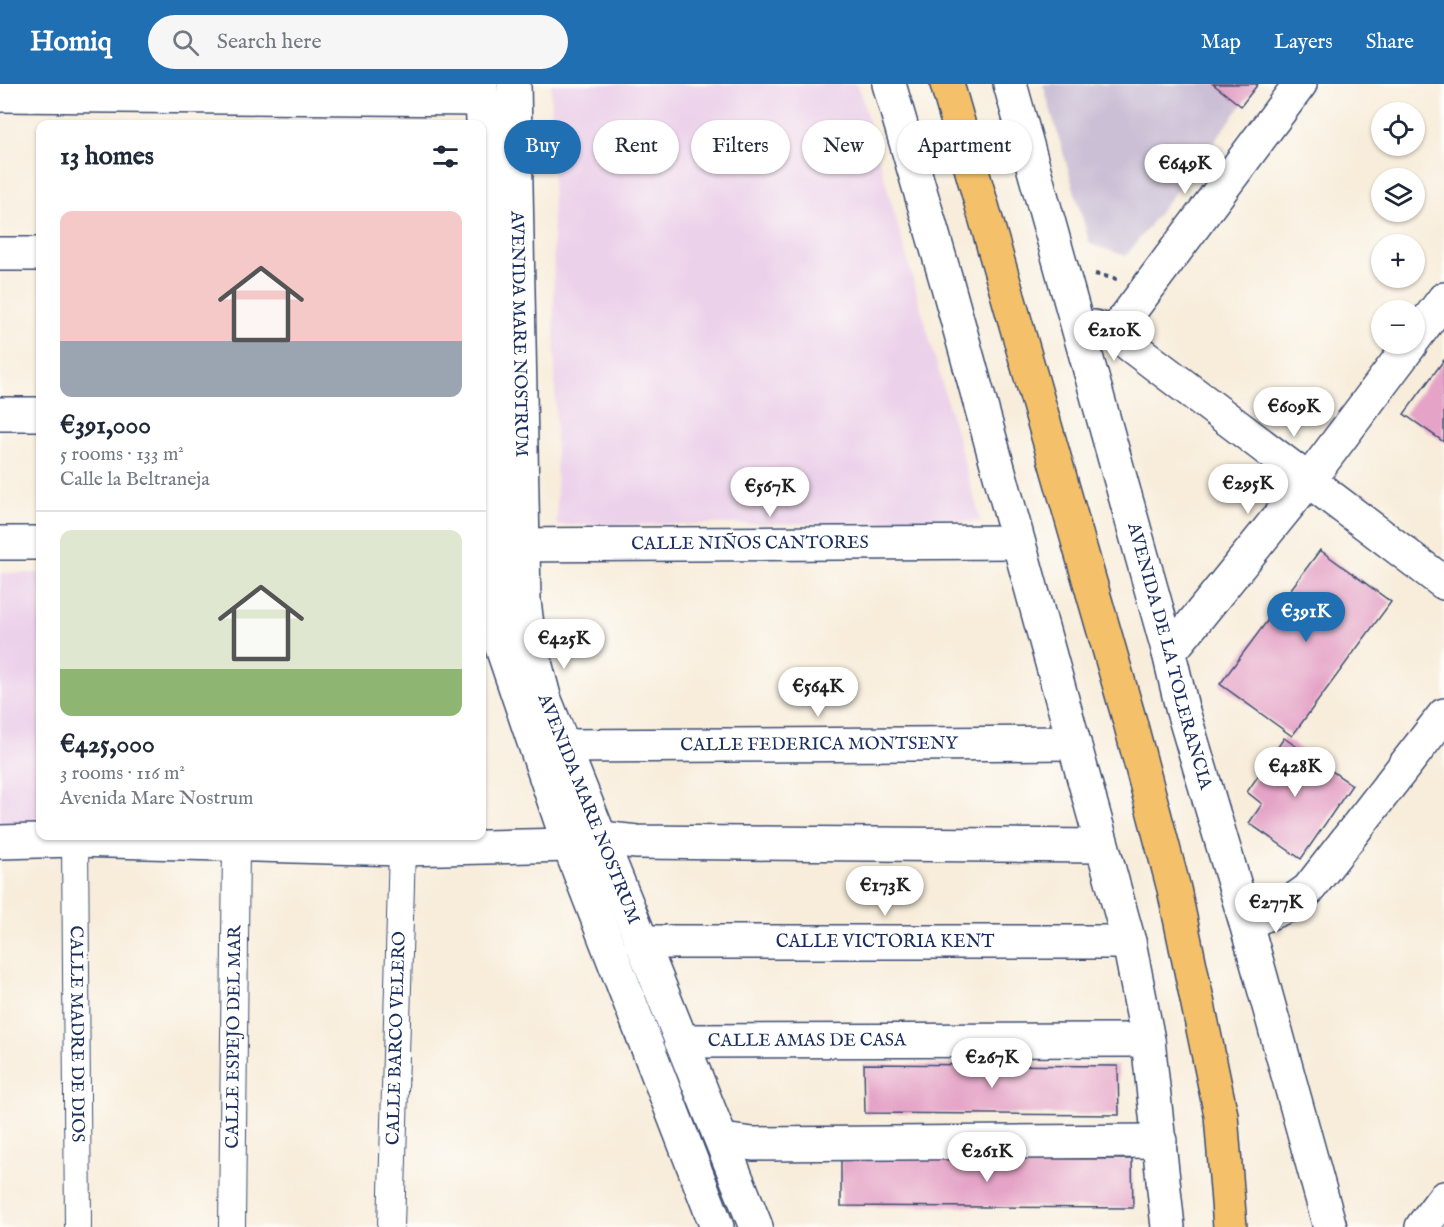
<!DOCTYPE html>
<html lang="en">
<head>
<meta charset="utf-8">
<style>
	:root { --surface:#fff; --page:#f6f6f7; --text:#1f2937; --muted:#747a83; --line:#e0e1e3; --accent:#1f6fb2 }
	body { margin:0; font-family:"IM FELL English",serif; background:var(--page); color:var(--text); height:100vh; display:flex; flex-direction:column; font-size:22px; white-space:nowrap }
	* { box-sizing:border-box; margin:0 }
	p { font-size:20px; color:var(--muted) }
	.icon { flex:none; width:33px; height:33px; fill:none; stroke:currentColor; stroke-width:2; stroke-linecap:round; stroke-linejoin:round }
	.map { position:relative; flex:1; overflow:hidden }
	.drawer { position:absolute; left:36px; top:36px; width:450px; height:720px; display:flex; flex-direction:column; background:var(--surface); border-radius:12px; box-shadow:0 2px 4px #0004 }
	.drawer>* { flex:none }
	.top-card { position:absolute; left:504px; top:36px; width:570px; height:54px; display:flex; gap:12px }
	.controls { position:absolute; left:1371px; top:18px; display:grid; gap:12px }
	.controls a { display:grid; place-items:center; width:54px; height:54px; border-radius:50%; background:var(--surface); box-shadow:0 2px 4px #0004; font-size:30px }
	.price { position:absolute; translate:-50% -51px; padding:0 14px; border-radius:21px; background:#fff; color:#222; font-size:20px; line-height:39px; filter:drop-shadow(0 2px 3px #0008) }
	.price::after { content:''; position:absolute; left:50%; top:36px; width:18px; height:14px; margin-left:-9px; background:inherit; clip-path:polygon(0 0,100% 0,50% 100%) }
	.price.active { background:var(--accent); color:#fff }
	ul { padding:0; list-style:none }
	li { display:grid; align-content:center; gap:12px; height:318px; padding:0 24px }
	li+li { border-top:2px solid var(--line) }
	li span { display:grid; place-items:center; height:186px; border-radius:12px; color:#555 }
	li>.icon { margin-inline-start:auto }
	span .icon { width:108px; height:108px; fill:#fffc; stroke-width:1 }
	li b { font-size:26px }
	h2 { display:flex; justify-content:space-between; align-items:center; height:72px; padding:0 24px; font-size:26px }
	.tag { padding:0 21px; border-radius:27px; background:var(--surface); box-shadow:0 2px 4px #0004; font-size:21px; line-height:54px }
	.tag.active { background:var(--accent); color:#fff }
	header { display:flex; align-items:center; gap:36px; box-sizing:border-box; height:84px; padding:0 30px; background:var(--accent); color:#fff }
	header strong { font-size:28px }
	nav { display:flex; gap:33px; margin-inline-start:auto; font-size:21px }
	.search { width:420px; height:54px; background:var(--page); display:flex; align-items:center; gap:15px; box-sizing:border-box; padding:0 21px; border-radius:33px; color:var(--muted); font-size:22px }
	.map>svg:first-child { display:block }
</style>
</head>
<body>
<header>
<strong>Homiq</strong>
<div class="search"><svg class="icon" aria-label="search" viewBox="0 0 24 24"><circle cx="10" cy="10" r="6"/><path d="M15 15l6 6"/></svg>Search here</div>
<nav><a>Map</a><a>Layers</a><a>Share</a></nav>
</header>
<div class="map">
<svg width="1444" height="1143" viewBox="0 0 1444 1143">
	<rect width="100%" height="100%" fill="#fdfcf7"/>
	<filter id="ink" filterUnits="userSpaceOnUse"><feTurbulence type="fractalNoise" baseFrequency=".0167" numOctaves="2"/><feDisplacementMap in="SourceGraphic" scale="12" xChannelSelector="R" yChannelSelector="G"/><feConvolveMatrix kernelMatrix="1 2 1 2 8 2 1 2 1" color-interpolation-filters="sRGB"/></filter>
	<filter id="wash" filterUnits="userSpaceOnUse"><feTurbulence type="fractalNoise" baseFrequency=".008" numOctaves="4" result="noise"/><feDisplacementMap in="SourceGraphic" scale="24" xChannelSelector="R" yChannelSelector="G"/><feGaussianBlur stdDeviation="1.35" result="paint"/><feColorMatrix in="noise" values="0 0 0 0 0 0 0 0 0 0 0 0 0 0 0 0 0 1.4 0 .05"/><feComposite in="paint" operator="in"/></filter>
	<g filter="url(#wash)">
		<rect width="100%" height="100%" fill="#f8eddb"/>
		<path fill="#ecd1ea" d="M551,0H858L981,438L557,441Z
			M0,489H40V752L0,755Z"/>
		<path fill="#cbbfd5" d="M1043,0H1258L1126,172L1090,160Z"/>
		<g id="blocks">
			<path fill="#e5a4c7" d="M1213,0H1258L1241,22Z
				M1444,276V358L1404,330Z
				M1320,466L1391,518L1292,652L1220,600Z
				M1284,654L1352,701L1301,775L1249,739L1262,720L1247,708Z
				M864,980L1118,982L1119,1031L865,1029Z
				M841,1073L1132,1075L1133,1124L841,1122Z"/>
		</g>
	</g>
	<g filter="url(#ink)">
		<use href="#blocks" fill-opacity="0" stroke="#3c4c71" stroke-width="1.5"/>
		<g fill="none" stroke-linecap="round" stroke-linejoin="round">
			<g stroke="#3c4c71" stroke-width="28">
				<g id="pedestrian">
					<path id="s1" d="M75,756L78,1143"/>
					<path id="s2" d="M232,1143L236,761"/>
					<path id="s3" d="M391,1143L402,765"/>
				</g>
			</g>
			<g stroke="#3c4c71" stroke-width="36">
				<g id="minor">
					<path d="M889,0L947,199L1129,858L1148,956L1168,1143"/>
					<path id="s4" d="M1010,0L1169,569L1182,624L1246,839L1330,1143"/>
					<path d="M0,11L482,15"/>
					<path d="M0,170H40"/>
					<path d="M1094,243L1114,249L1300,0"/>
					<path d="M1114,249L1444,499"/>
					<path d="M1414,255L1444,215"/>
					<path d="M0,330H40"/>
					<path d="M0,459H40"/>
					<path id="s5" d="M495,461L1018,458"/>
					<path d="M1169,569L1308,397L1411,260"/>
					<path id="s6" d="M564,662L1074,659"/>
					<path d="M601,754L637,758L1102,762"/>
					<path d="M0,758L75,756L402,765L569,761"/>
					<path d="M1246,839L1284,823L1308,806L1444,631"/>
					<path id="s7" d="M641,858H1129"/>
					<path id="s8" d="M681,957L1148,956"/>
					<path d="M722,1056L753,1060L1160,1057"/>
				</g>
			</g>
			<g stroke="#3c4c71" stroke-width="36">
				<g id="tertiary">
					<path d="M481,0L490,166L496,494L501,561L569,761L717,1143"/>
					<path id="s9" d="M514,0L524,517L529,556L545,616L756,1143"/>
					<path d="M1422,1143L1444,1114"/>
				</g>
			</g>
			<g stroke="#3c4c71" stroke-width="36">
				<path id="primary" d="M947,0L1130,638L1174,805L1221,1031L1230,1143"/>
			</g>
			<path stroke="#3c4c71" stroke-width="4" stroke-dasharray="4.5 4.5" stroke-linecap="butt" d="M1095,190L1117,195"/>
			<use href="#pedestrian" stroke="#fff" stroke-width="26"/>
			<use href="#minor" stroke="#fff" stroke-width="33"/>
			<use href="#tertiary" stroke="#fff" stroke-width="33"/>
			<use href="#primary" stroke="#f4c16a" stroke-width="33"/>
		</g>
	</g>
	<g text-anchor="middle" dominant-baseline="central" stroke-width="4.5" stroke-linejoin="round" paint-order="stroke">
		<g font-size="18" fill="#1b2f5e" stroke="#fdfcf7">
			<text stroke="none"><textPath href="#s9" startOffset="250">AVENIDA MARE NOSTRUM</textPath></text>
			<text stroke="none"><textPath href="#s5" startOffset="255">CALLE NIÑOS CANTORES</textPath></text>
			<text stroke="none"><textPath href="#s4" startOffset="594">AVENIDA DE LA TOLERANCIA</textPath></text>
			<text stroke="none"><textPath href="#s6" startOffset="255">CALLE FEDERICA MONTSENY</textPath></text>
			<text stroke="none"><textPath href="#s9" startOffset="736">AVENIDA MARE NOSTRUM</textPath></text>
			<text stroke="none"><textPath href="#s7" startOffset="244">CALLE VICTORIA KENT</textPath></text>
			<text stroke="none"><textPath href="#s1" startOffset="194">CALLE MADRE DE DIOS</textPath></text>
			<text stroke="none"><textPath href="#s2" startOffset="190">CALLE ESPEJO DEL MAR</textPath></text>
			<text stroke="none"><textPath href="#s3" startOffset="189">CALLE BARCO VELERO</textPath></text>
			<text stroke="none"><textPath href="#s8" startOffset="126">CALLE AMAS DE CASA</textPath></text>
		</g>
	</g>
</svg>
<div class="controls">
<a><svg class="icon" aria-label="locate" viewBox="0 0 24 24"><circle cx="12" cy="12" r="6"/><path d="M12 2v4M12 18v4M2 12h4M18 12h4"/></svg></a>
<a><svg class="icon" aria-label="layers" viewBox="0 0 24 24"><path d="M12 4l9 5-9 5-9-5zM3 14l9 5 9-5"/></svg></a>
<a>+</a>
<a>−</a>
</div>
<b class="price" style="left:1185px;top:111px">€649K</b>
<b class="price" style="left:1114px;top:278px">€210K</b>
<b class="price" style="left:1294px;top:354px">€609K</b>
<b class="price" style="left:1248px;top:431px">€295K</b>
<b class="price" style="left:770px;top:434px">€567K</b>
<b class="price active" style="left:1306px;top:559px">€391K</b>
<b class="price" style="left:564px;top:586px">€425K</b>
<b class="price" style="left:818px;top:634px">€564K</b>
<b class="price" style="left:1295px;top:714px">€428K</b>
<b class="price" style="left:885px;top:833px">€173K</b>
<b class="price" style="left:1276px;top:850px">€277K</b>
<b class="price" style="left:992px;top:1005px">€267K</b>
<b class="price" style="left:987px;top:1099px">€261K</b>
<div class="top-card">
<a class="tag active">Buy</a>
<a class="tag">Rent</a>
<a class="tag">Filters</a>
<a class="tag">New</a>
<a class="tag">Apartment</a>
</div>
<section class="drawer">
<h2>13 homes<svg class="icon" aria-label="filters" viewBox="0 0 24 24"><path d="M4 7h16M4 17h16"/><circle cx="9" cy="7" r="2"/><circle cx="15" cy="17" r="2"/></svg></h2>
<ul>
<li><span style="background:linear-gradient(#f6c9c9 70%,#9aa5b1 0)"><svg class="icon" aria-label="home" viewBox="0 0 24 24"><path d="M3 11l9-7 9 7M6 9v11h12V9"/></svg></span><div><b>€391,000</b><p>5 rooms · 133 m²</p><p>Calle la Beltraneja</p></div></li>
<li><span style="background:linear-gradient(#dfe7d0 75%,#8fb573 0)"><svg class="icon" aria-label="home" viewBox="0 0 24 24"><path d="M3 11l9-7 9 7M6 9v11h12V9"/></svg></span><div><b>€425,000</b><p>3 rooms · 116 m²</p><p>Avenida Mare Nostrum</p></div></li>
</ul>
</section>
</div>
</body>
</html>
